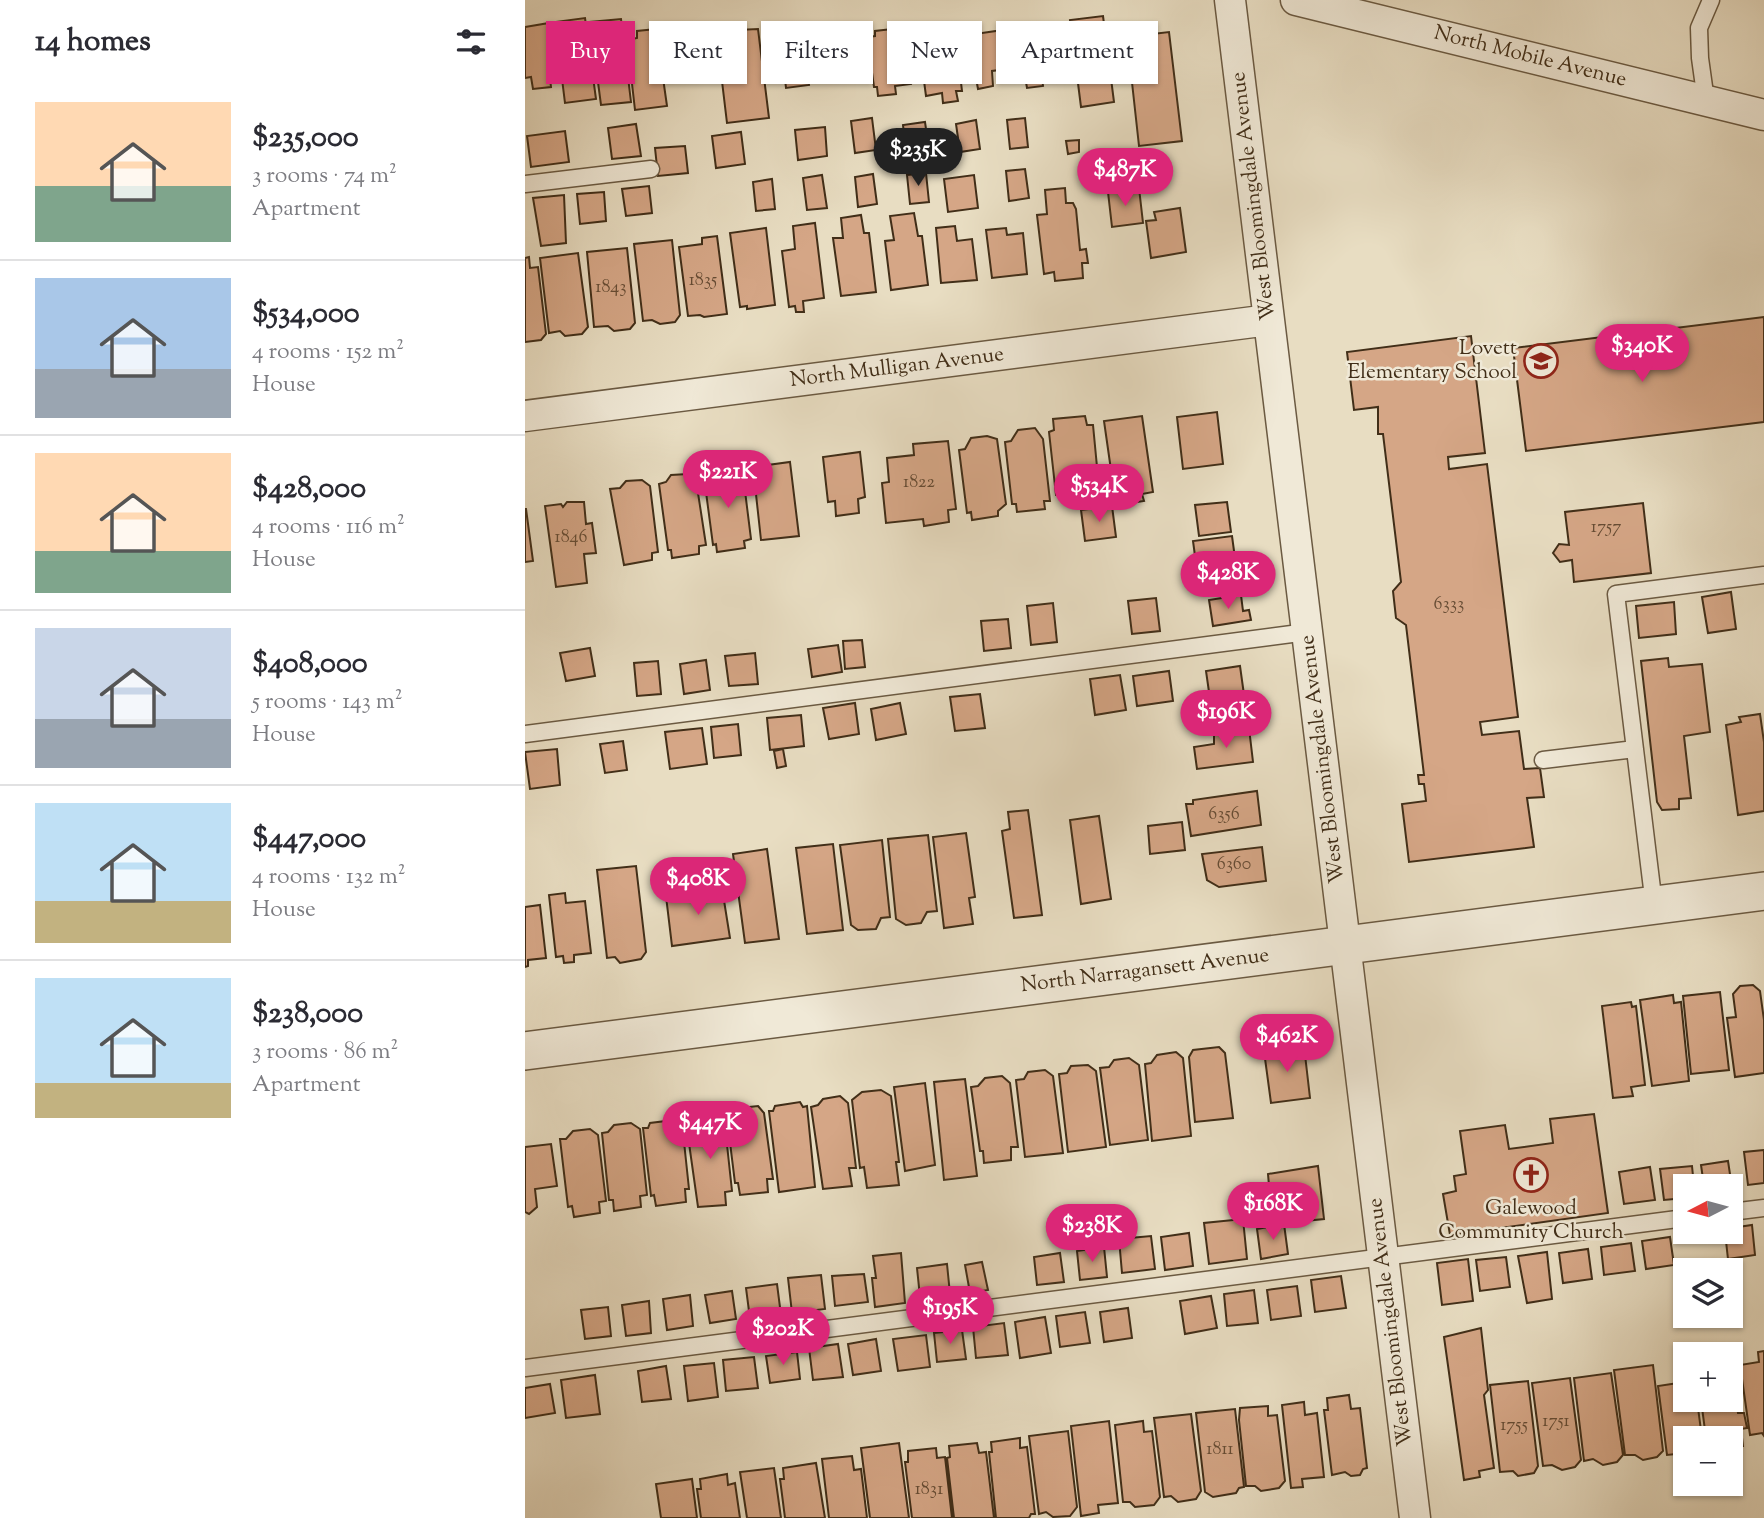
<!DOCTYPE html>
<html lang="en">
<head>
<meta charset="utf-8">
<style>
	:root { --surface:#fff; --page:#f2f2f3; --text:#2b2b33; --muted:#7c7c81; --line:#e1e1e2; --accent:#db2777 }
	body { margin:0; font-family:"Sorts Mill Goudy",serif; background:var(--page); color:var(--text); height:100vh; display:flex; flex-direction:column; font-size:26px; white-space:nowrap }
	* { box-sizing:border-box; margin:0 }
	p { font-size:23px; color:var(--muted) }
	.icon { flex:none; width:38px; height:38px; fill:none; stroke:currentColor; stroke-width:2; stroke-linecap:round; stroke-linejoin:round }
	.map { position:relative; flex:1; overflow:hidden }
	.sheet { display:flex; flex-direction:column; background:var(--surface); width:525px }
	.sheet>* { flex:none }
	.top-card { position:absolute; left:21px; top:21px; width:665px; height:63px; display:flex; gap:14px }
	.needle { width:46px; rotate:264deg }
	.tools { position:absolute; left:1148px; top:1174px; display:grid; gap:14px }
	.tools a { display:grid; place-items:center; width:70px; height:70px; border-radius:0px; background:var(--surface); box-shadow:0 2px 5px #0004; font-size:35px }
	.price { position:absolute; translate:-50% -60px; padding:0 16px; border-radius:24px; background:var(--accent); color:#fff; font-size:23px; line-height:46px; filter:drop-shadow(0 2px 4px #0008) }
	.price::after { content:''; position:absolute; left:50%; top:42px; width:21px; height:16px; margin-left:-10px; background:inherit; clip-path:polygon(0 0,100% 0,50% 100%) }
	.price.on { background:#222; color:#fff }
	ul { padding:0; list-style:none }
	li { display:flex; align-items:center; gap:21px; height:175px; padding:0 35px }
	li+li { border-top:2px solid var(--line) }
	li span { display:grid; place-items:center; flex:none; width:196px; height:140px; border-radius:0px; color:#555 }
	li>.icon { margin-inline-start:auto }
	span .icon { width:84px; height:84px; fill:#fffc; stroke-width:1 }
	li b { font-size:30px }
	h2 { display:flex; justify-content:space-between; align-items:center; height:84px; padding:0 35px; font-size:30px }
	.tag { padding:0 24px; border-radius:0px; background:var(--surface); box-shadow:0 2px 5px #0004; font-size:24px; line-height:63px }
	.tag.on { background:var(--accent); color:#fff }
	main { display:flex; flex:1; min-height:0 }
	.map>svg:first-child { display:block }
</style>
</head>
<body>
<main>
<section class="sheet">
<h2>14 homes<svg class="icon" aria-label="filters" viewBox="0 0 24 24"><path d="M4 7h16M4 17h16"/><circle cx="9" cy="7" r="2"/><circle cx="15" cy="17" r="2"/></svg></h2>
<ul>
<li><span style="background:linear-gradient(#ffd9b3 60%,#7fa58c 0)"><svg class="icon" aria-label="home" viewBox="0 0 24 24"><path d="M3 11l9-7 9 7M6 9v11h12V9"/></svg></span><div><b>$235,000</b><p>3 rooms · 74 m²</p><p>Apartment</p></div></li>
<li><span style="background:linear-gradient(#a9c7e8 65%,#9aa5b1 0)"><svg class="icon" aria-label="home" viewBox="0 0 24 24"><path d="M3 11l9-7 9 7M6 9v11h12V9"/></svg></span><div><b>$534,000</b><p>4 rooms · 152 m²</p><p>House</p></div></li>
<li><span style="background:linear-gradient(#ffd9b3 70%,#7fa58c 0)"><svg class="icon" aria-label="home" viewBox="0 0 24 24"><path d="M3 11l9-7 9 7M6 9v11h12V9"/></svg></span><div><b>$428,000</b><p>4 rooms · 116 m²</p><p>House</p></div></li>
<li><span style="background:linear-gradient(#c9d6e8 65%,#9aa5b1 0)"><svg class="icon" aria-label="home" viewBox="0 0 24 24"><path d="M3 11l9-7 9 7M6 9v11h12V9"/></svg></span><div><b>$408,000</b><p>5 rooms · 143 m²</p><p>House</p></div></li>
<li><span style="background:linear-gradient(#bfe0f5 70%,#c2b280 0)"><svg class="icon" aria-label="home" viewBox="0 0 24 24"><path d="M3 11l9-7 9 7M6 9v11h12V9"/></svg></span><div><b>$447,000</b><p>4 rooms · 132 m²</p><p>House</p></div></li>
<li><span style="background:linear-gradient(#bfe0f5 75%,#c2b280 0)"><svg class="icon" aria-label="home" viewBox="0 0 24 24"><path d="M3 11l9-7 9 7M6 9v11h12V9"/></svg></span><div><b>$238,000</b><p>3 rooms · 86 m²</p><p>Apartment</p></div></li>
</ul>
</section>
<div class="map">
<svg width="1239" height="1518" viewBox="0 0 1239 1518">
	<rect width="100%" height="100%" fill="#e8ddc2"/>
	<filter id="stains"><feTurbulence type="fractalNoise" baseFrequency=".00286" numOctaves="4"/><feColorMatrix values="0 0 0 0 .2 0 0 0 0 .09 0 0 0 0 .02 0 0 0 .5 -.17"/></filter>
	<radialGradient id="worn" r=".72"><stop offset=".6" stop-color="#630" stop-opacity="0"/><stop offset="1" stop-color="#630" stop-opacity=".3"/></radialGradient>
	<path fill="#d5a686" stroke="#412e18" stroke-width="2" d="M578,16L589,102L556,107L545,20Z
		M60,18L71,99L40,103L30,22Z
		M96,19L106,102L76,105L65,22Z
		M24,23L31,77L25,78L26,87L8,89L6,77L0,78V27Z
		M529,28L534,68L516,70L518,86L502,88L492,32Z
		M131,29L142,106L110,110L102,40L112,38V31Z
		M233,29L244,118L202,123L191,31Z
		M367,29L369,35L379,33L386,84L370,86L371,94L353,96L352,87H349L342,37L350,36V31Z
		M414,29L430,32L437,91H431L433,101L418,103L417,93L401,96L393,36L411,34Z
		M478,30L483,69L467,71L468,86L453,89L443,35Z
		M644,32L657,141L614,146L602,37Z
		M278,33L284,85L261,88L259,70L247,71L244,36Z
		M329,33L332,81L316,83L315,71L299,72L294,37Z
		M347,118L351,150L330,153L326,121Z
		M500,118L503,147L485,149L482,120Z
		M451,120L455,149L435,152L431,124Z
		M400,122L405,157L382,159L378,125Z
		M111,124L116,156L87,159L83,128Z
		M300,127L302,156L273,160L270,130Z
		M40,131L44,162L6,167L2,136Z
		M216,132L220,164L191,168L187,136Z
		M554,140V152L543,154L541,141Z
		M160,146L163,173L133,176L130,148Z
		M606,151L610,182L578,186L575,154Z
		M500,169L504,198L484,201L481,171Z
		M401,173L404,202L385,204L382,175Z
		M348,174L352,204L333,207L330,177Z
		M297,175L302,208L282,210L278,178Z
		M449,175L453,208L423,212L419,179Z
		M247,179L250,209L231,211L228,182Z
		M124,186L127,213L101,216L97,189Z
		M540,188L541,203H548L551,209L555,250L561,249L563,263H557L558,278L530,281L529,272L519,274L512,215L522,214L520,190Z
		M614,188L618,223L587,227L583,192Z
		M79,192L81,221L55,224L52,194Z
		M39,195L41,243L16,246L8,198Z
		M655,208L661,252L626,258L621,221L631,220L629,212Z
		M389,213L393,236H397L403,285L366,290L360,241L369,240L365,216Z
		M336,215L339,233H344L351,292L316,296L308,238H318L316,218Z
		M290,223L299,298L278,301L279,312H271L270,306L264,307L257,251L270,249L268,226Z
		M430,226L432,241L447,239L452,280L416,283L411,228Z
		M241,228L250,305L222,309V306L215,307L205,233Z
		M481,228L482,235L498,233L502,274L467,278L461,230Z
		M192,236L202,314L179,317L175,315L163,316L154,247L177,244V238Z
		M147,240L155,315L150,322L135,324L127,320L118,321L109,244Z
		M102,248L110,323L105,329L89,331L83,326L69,327L62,252Z
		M53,253L63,327L57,334L40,336L35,331L24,333L15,258Z
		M4,257L5,268L13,267L21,334L16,340L0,342V258Z
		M1239,317V422L1001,451L988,348Z
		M946,336L960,453L923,457L924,469L962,464L993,717L955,722L957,735L994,731L999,769L1015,768L1019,797L1002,798L1009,847L884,862L877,804L901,801L899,784H894L893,775H899L881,625L871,618L868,591L876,582L858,434H853V407L829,410L822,352Z
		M692,412L698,464L658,469L652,417Z
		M560,416L562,425H568L572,467L551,470L554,492L531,495L524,432L529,430L528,419Z
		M617,416L628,492L617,494L619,501L591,505L579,421Z
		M510,428L518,439L525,501H519L520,509L492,512L491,504H487L480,442L486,441L493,430Z
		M462,436L472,439L481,504L473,511V516L447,520L446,512L442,513L434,450L440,449L446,438Z
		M423,441L431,509L423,510L424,522L399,526L398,519L361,523L357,483L364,482L362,458L389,455L388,444Z
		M335,452L340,497L333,499L334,513L311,516L310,501L303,502L298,457Z
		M265,462L274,536L236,540L228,467Z
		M210,468L218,475L226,539L219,541L220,548L192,552L191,544L188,545L179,477L188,476L193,469Z
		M163,474L171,480L181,545L174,546V554L147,558L146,550H143L134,484L141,482L146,475Z
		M117,480L125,486L133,552L127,553V560L99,565L85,489L95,488L101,481Z
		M42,502H59L61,524L67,523L71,553L59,554L62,583L31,587L20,506L36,504L38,507Z
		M702,502L706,532L674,536L670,505Z
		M1118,503L1126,573L1049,582L1047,560L1035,562L1028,553L1034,544L1044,545L1040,512Z
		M587,506L591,537L560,541L556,510Z
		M1,509L8,561L0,562V509Z
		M707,536L714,588L675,593L668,541Z
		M1206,592L1211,629L1183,633L1177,597Z
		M716,595L718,611L724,610L726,620L688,626L684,600Z
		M631,598L635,631L607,634L603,601Z
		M1149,602L1151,634L1114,638L1111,606Z
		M528,603L532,642L506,645L502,606Z
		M483,619L486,648L459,651L456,621Z
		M337,640L340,667L320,669L318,641Z
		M313,645L317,672L287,677L283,649Z
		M65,648L70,676L41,681L35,653Z
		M230,653L233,684L204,686L200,656Z
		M1143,658L1144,667L1177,664L1185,732L1159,736L1166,798L1154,799V809L1137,810L1132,802L1116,661Z
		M181,660L185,690L159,694L155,664Z
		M133,661L136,694L112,696L109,663Z
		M715,666L720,702L686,706L681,671Z
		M644,671L648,701L612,706L608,676Z
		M595,675L601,710L570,715L565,679Z
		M455,694L460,728L430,731L425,697Z
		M330,703L334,734L304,739L298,708Z
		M375,703L381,734L351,740L346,709Z
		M1235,714L1239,742V811L1213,815L1201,725L1216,722L1214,717Z
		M276,715L279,746L245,750L242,718Z
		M213,724L216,755L189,758L186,727Z
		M177,728L182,764L145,769L140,732Z
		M724,728L728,762L672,769L669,747L689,744V733Z
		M98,741L102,770L80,773L75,744Z
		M32,749L35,785L5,789L0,752Z
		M258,749L261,766L252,768L249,751Z
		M732,791L736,825L666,836L661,804H668V800Z
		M503,810L517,915L489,918L477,831L485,829L483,812Z
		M574,816L586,899L556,904L545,820Z
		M657,822L660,850L625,854L623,826Z
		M441,833L450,897L444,898L448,924L419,928L408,837Z
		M403,835L412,911L402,912L396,923L381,925L371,919L363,839Z
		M357,840L365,917L356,918L351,929L333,930L326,925L315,845Z
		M308,844L318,930L282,934L271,848Z
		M737,847L741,881L694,887L682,880L677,854Z
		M242,849L254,939L220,943L208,854Z
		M111,866L121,952L116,959L95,963L90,957L82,958L72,870Z
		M197,888L205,938L147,946L141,896Z
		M40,893L41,903L60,901L66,953L49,955V962L39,963L38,956L31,957L24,895Z
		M15,905L21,958L3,960V966L0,967V907Z
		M1228,985L1235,991L1239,1020V1073L1210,1077L1202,1018L1211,1017L1208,994L1215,986Z
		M1195,992L1204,1070L1166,1074L1158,996Z
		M1148,995L1149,1003L1156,1002L1164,1081L1127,1086L1115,1000Z
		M1106,1002L1107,1007L1111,1006L1120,1085L1106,1087L1108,1096L1088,1098L1077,1006Z
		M779,1046L785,1098L746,1103L739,1051Z
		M694,1047L700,1053L708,1118L670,1122L664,1057L668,1050Z
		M651,1052L658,1058L666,1136L627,1141L620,1064L626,1063L632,1055Z
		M604,1058L614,1065L623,1140L585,1145L575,1068L584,1067L589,1060Z
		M563,1065L571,1071L581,1147L543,1152L534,1074L542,1073L546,1066Z
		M520,1070L528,1076L538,1153L500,1157L491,1080L499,1079L503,1072Z
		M477,1076L485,1083L493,1147H486V1160L459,1163L458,1151H455L446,1087L453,1086L460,1078Z
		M440,1079L452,1176L419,1180L409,1082Z
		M400,1083L410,1165L380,1171L369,1087Z
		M356,1090L366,1096L374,1162H371L374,1185L342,1188L339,1167L335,1168L327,1100L337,1092Z
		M315,1096L323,1103L331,1168H324L327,1186L298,1189L286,1107L293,1105L298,1099Z
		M275,1102L278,1107L282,1106L290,1187L254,1192L244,1111H248L250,1106Z
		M233,1106L239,1113L248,1179H242L243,1192L215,1195L213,1183H210L202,1118L209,1117L215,1108Z
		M1069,1114L1083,1213L925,1235L918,1194L931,1191L929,1176L941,1174L935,1131L980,1125L984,1149L1028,1143L1025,1119Z
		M199,1117L207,1191L200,1192L201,1205L173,1207L161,1122Z
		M149,1120L157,1123L164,1189H160L161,1202L131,1206L129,1195L126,1196L118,1128H123L125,1123Z
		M106,1123L115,1129L122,1195L115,1196L116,1207L89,1211L88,1200H84L77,1133L83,1132L89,1125Z
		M65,1129L73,1135L81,1201L74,1202L75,1213L49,1217L47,1206L43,1207L35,1139H41L48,1131Z
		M26,1144L32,1186L10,1189L12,1207L4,1214L0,1212V1147Z
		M1239,1150V1183L1223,1185L1219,1152Z
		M1203,1161L1208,1194L1206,1195V1186H1179L1176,1165Z
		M793,1166L799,1219L760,1223L757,1196L745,1197L743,1174Z
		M1167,1166L1169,1186H1160V1198L1139,1200L1135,1169Z
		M1125,1167L1130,1200L1099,1204L1094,1172Z
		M718,1219L722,1259L684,1264L679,1223Z
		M759,1224L763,1254L736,1259L732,1229Z
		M1227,1225L1230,1255L1203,1259L1200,1232H1206V1228Z
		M664,1233L668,1266L640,1270L636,1237Z
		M626,1236L630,1269L597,1273L594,1239Z
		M1145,1237L1149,1265L1121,1269L1117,1241Z
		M1106,1243L1110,1271L1079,1275L1076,1247Z
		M579,1247L582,1277L555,1280L552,1251Z
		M1063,1249L1067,1279L1038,1283L1034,1253Z
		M1022,1252L1027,1299L1002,1303L993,1256Z
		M376,1253L380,1303L350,1307L347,1278H351L348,1256Z
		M535,1253L539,1282L512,1285L509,1257Z
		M981,1257L985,1287L955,1291L951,1260Z
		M943,1259L948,1301L917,1305L912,1263Z
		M457,1262L463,1290L445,1293L440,1265Z
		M422,1264L425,1294L395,1297L392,1268Z
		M339,1274L343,1302L310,1306L307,1276Z
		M296,1275L300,1309L267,1313L263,1278Z
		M816,1276L821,1308L790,1312L786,1280Z
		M252,1284L256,1315L225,1319L221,1288Z
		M772,1286L776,1316L746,1320L742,1290Z
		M729,1290L733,1323L702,1326L699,1294Z
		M207,1291L211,1319L185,1323L180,1295Z
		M165,1295L168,1326L142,1330L138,1299Z
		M686,1296L692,1328L660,1334L655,1301Z
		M124,1301L126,1333L101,1336L97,1305Z
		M83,1307L86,1336L60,1339L56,1310Z
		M603,1308L607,1338L579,1342L575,1312Z
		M560,1312L565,1343L535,1347L531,1316Z
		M520,1317L526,1353L495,1358L490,1322Z
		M479,1323L483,1355L451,1358L448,1327Z
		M956,1328L963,1390L959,1395L969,1468L954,1471L955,1477L939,1480L919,1337Z
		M437,1330L441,1359L412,1362L409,1333Z
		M401,1335L405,1367L373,1371L368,1339Z
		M351,1339L356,1371L328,1375L323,1344Z
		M313,1344L318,1377L288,1380L284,1348Z
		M1239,1351V1436L1237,1433L1225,1435L1215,1365L1234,1362L1233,1352Z
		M272,1352L275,1379L245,1383L241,1356Z
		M229,1357L233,1388L201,1391L198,1360Z
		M189,1363L193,1397L163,1401L159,1366Z
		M1128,1365L1138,1451L1132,1457L1118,1460L1110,1455H1100L1089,1370Z
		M141,1366L146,1399L117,1402L113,1371Z
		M1086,1373L1098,1455L1092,1462L1078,1465L1068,1459L1059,1461L1049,1378Z
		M70,1375L75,1414L41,1418L36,1380Z
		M1045,1378L1056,1460L1050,1467L1037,1470L1027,1465L1018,1466L1007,1383Z
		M1003,1381L1013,1466L1009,1473L993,1476L988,1471L975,1472L965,1385Z
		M1160,1382V1400H1172L1177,1438H1160V1453L1142,1455L1133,1386Z
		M25,1384L30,1413L0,1418V1388Z
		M1206,1385H1209L1213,1413H1219L1222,1428L1216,1429L1218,1446L1206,1447V1438H1181L1176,1400H1206Z
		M824,1395L826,1409L835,1408L842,1468L838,1469L835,1475L826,1476L820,1472L807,1475L799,1410H803L802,1398Z
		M779,1402L780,1415L792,1413L799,1477L777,1479L778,1487L766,1488L757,1405Z
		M743,1406V1416L752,1415L760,1481L754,1488L736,1491L730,1486H721L714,1420L715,1408Z
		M710,1409L719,1487L714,1488L711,1493L688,1497L680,1492L671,1413Z
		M666,1414L676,1491L671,1499L653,1502L646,1496L639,1497L629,1418Z
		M584,1421L593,1503L573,1505L574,1513L556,1516L546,1426Z
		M618,1421L619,1432L627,1431L635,1497L629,1505L610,1507L605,1502H598L590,1425Z
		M543,1431L552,1507L545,1516L528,1517L521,1512L514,1514L504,1436Z
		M495,1438V1448L502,1447L510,1514H506L504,1518H471L464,1452H467L466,1442Z
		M374,1443L384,1518H345L336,1448Z
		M452,1443L454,1453L461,1452L469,1518H429L422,1458L425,1457L424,1446Z
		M411,1448L412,1458L420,1457L427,1518H387L380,1462H383V1451Z
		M327,1456L329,1470L336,1469L342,1518H304L297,1459Z
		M291,1463L300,1518H260L255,1479H259L258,1468Z
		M249,1468L256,1518H222L215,1472Z
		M202,1474L203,1485L210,1483L215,1518H176L172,1489H176L175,1479Z
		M167,1479L172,1518H136L131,1484Z"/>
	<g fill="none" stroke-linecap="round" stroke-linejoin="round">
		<g stroke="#6b5a42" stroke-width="19">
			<path id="service" d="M1181,101L1175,58L1174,28L1186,0
				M0,184L126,169
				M0,734L782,632
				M1018,760L1110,749
				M1129,905L1091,594L1239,575
				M1206,1212L1239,1208
				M0,1368L1160,1218"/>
		</g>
		<g stroke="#6b5a42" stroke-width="33">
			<path id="minor" d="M705,0L890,1518
				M771,0L1239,115
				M0,416L744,320"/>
		</g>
		<g stroke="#6b5a42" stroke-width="40">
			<path id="tertiary" d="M0,1051L1239,891"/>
		</g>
		<use href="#service" stroke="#f0e9d7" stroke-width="16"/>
		<use href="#minor" stroke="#f0e9d7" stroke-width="30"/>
		<use href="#tertiary" stroke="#f0e9d7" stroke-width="37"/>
	</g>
	<defs>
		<g id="school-ring" transform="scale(1.75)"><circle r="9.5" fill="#f0e9d7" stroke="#8f2418" stroke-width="1.5"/><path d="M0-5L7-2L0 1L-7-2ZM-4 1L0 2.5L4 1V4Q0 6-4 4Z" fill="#8f2418"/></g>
		<g id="church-ring" transform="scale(1.75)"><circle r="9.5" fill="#f0e9d7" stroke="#8f2418" stroke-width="1.5"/><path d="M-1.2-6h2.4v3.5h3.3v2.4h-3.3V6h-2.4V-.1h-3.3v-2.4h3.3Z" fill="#8f2418"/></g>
	</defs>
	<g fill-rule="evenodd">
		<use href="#school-ring" x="1016" y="361"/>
		<use href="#church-ring" x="1006" y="1175"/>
	</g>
	<g text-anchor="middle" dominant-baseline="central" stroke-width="5" stroke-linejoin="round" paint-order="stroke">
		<g font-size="18" fill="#664c34">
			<text x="178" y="281">1835</text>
			<text x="86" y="288">1843</text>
			<text x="394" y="483">1822</text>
			<text x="1081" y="528">1757</text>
			<text x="46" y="538">1846</text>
			<text x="924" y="605">6333</text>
			<text x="699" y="815">6356</text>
			<text x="709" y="865">6360</text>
			<text x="1031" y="1422">1751</text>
			<text x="989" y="1426">1755</text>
			<text x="695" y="1450">1811</text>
			<text x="404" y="1490">1831</text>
		</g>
		<g font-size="21" fill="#412e18" stroke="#f0e9d7">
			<text transform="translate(1005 57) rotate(14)">North Mobile Avenue</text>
			<text transform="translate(729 196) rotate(-97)">West Bloomingdale Avenue</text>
			<text transform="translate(372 368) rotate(-7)">North Mulligan Avenue</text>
			<text transform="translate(798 759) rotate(-97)">West Bloomingdale Avenue</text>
			<text transform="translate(620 971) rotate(-7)">North Narragansett Avenue</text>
			<text transform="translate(866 1322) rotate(-97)">West Bloomingdale Avenue</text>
		</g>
		<g font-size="21" fill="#412e18" stroke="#f0e9d7" text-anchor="end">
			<text x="992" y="349">Lovett<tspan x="992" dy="24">Elementary School</tspan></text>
			<text x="1006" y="1209" text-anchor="middle">Galewood<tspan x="1006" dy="24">Community Church</tspan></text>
		</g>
	</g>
	<rect width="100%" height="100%" filter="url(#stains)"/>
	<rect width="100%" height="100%" fill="url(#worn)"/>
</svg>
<div class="tools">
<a><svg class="needle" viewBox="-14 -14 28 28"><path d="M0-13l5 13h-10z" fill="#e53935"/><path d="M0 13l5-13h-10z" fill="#7c7c81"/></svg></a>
<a><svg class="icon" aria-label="layers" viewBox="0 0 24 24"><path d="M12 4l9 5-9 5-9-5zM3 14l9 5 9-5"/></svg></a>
<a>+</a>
<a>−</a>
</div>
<b class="price on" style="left:393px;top:188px">$235K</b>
<b class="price" style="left:600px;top:208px">$487K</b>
<b class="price" style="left:1117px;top:384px">$340K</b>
<b class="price" style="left:203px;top:510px">$221K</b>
<b class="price" style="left:574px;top:524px">$534K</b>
<b class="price" style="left:703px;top:611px">$428K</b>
<b class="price" style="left:701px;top:750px">$196K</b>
<b class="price" style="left:173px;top:917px">$408K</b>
<b class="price" style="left:762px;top:1074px">$462K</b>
<b class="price" style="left:185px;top:1161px">$447K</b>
<b class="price" style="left:748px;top:1242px">$168K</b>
<b class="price" style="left:567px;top:1264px">$238K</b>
<b class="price" style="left:425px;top:1346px">$195K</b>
<b class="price" style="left:258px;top:1367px">$202K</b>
<div class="top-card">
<a class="tag on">Buy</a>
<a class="tag">Rent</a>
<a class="tag">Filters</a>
<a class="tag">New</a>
<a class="tag">Apartment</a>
</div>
</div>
</main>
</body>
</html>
